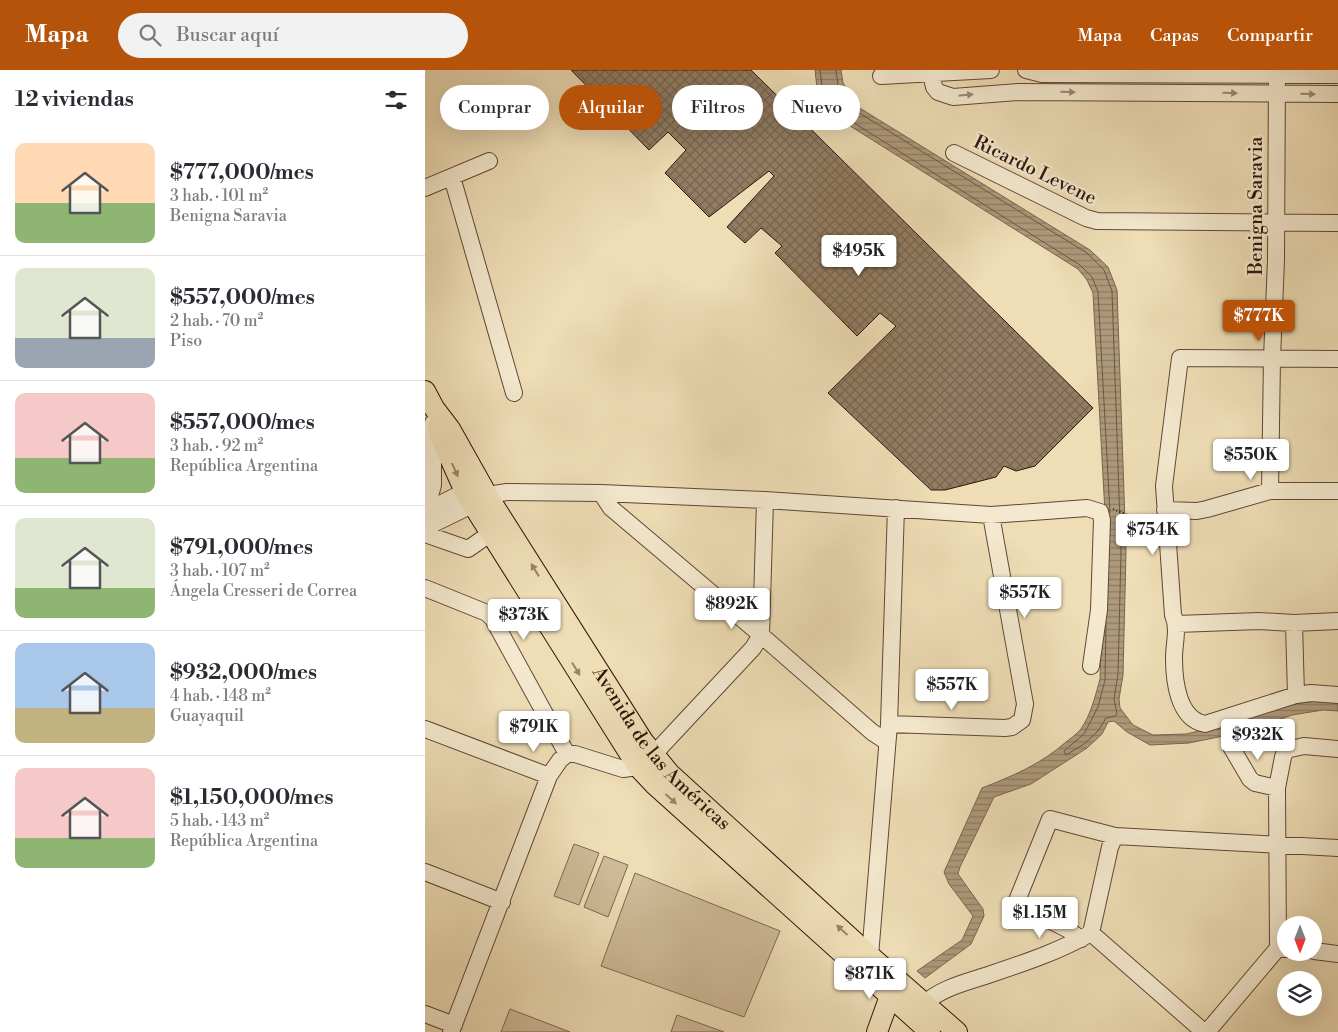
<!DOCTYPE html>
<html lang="es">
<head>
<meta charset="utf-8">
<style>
	:root { --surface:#fff; --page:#f2f2f3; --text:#2b2b33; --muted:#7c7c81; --line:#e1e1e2; --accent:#b45309 }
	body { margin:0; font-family:"Libre Bodoni",serif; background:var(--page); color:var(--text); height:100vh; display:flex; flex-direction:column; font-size:19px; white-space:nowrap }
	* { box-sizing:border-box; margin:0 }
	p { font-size:16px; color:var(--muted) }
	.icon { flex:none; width:28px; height:28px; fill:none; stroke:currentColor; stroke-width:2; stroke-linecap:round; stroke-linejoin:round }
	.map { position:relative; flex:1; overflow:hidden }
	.sheet { display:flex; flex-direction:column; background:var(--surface); width:425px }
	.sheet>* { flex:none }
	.banner { position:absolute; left:15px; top:15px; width:475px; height:45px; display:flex; gap:10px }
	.needle { width:32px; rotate:180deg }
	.tools { position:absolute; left:852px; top:846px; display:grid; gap:10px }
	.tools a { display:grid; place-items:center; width:45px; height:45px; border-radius:50%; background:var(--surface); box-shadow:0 5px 20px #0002; font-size:25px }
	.price { position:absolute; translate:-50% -42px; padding:0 11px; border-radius:5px; background:#fff; color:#222; font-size:16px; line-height:32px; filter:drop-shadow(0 1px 2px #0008) }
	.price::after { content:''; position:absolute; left:50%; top:30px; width:15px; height:11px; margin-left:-8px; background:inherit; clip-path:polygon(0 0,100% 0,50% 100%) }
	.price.current { background:var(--accent); color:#fff }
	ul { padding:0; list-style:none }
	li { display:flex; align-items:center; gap:15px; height:125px; padding:0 15px }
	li+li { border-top:1px solid var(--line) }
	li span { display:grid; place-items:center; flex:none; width:140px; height:100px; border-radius:10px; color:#555 }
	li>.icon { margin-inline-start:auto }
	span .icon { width:60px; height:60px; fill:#fffc; stroke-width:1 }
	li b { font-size:21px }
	h2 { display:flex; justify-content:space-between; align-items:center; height:60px; padding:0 15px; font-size:21px }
	.pill { padding:0 18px; border-radius:22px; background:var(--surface); box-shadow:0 5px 20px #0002; font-size:18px; line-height:45px }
	.pill.current { background:var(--accent); color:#fff }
	header { display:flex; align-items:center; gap:30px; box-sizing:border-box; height:70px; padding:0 25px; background:var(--accent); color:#fff }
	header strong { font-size:24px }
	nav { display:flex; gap:28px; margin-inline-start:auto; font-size:18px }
	.search { width:350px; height:45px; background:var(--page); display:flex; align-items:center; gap:12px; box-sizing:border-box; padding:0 18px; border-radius:28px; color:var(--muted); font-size:19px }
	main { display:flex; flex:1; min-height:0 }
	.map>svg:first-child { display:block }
</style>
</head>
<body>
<header>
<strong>Mapa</strong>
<div class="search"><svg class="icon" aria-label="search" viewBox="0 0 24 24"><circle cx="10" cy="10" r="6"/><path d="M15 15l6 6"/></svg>Buscar aquí</div>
<nav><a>Mapa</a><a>Capas</a><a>Compartir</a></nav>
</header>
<main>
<section class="sheet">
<h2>12 viviendas<svg class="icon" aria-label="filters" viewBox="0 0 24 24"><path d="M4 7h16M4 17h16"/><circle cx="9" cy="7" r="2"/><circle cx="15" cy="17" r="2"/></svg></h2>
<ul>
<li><span style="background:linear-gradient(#ffd9b3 60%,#8fb573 0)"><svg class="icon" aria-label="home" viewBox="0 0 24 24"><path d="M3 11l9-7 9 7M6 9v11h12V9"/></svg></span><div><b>$777,000/mes</b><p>3 hab. · 101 m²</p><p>Benigna Saravia</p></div></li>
<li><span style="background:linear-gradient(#dfe7d0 70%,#9aa5b1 0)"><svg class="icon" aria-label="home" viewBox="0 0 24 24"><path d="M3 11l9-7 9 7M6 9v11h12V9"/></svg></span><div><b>$557,000/mes</b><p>2 hab. · 70 m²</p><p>Piso</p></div></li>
<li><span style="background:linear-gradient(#f6c9c9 65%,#8fb573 0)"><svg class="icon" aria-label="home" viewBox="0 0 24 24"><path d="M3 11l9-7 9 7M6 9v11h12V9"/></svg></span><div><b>$557,000/mes</b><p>3 hab. · 92 m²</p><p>República Argentina</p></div></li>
<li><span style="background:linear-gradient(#dfe7d0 70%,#8fb573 0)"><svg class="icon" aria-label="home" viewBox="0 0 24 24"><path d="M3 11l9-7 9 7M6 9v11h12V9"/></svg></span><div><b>$791,000/mes</b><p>3 hab. · 107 m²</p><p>Ángela Cresseri de Correa</p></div></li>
<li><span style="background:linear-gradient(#a9c7e8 65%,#c2b280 0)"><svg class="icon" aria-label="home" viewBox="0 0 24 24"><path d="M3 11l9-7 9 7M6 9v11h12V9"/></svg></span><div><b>$932,000/mes</b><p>4 hab. · 148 m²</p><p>Guayaquil</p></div></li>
<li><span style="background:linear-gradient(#f6c9c9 70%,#8fb573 0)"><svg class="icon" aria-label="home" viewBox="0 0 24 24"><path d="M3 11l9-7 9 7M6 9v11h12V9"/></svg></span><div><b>$1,150,000/mes</b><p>5 hab. · 143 m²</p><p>República Argentina</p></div></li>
</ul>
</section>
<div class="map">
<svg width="913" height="962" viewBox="0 0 913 962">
	<defs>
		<pattern id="water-rules" width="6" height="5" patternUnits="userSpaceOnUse" patternTransform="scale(1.25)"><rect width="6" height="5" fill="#ad997b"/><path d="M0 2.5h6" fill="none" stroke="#8d7c63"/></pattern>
		<pattern id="building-cross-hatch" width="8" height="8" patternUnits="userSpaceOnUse" patternTransform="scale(1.25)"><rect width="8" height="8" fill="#927d63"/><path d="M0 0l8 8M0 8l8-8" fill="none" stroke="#786550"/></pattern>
	</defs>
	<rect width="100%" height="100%" fill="#eeddb5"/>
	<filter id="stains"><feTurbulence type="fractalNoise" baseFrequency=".004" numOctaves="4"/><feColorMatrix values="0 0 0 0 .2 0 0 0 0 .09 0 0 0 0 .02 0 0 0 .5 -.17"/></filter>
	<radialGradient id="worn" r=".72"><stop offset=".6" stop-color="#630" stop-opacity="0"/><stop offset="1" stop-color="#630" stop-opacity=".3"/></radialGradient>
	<path fill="#cebb98" stroke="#7e6852" d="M149,774L174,783L154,835L129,826Z
		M179,786L203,795L183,847L159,837Z
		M210,803L355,861L319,947L176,896Z
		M85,939L145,962H76Z
		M252,945L299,962H246Z"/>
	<path fill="url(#water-rules)" stroke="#7b644e" d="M390,0H416L418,13L433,37L665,180L683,197L692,220L701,482L698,605L694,629L695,638L708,655L728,665L761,664L813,652L862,635L898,630L913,631V641L898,640L867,645L818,662L764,673L725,675L702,662L689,651L683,652L677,664L662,678L606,714L569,727L535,797L533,804L558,839L559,846L546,874L500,908L492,901L537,870L548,846L524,814L519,802L557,718C588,706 616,694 641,672C646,668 652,664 656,659C666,644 670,627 675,609L680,443L668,223L662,210L653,199L406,44L392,18Z"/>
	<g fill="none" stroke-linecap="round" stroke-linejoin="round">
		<path stroke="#6e5643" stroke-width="1" d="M395,0L397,16L410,41L655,195L667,207L673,222L685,443
			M411,0L413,15L431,41L662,183L679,200L687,221L696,482L693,604L689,629L692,644L690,646L681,648L673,661L659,674L641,685L639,681L659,664L673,637L680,610L681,555"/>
	</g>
	<path fill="url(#building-cross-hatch)" stroke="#2f140b" d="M146,0H326L668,338L610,396L591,401L579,396L571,407L520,420H506L403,323L471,256L455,243L432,266L350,183L357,176L336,158L320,173L302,157L349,106L344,101L284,147L240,103L261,80L243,62L224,80Z"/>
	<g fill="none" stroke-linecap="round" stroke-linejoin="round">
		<g stroke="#5f4636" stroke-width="18">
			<path id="minor" d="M601,0L617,4L913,5
				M506,4L509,17L513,22L528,27L594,22L913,24
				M456,6L566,0
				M529,83L661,148L672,151L913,153
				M27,107L89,323
				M0,118L64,91
				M913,289L755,288L739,416L748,545C754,559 749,573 749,588C749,611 753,649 780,654L871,625L886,623L913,625
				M845,421L847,288L851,190L852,0
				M176,423L186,438L336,565L447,662L462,672
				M740,440L772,441L782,439L845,421H913
				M0,444L13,435L31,426L41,424L62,425L82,422L176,423L340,430L566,445L662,438L675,442L677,450L674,540L666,596
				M0,444L8,415V353
				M0,458L49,434L58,428
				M0,464L43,479L66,463
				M0,518L62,543L68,549L142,684
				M869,553L871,625
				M752,554L834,551L869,553L913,551
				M464,654L580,658L587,657L597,650L600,634L566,445
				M0,659L124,706L135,690L142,684H150L198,699L213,697L229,684L328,578L336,565L340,430
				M805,675L825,709L830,713L852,718
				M0,802L77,832
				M666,863L779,962
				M656,869L642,859L591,833L625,749L690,766L913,778
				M861,879L853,878L852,718L858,687L861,680L879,676L913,679
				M889,881L913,884
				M445,886L464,654L471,438
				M500,933C518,917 543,912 566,904C599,893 635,881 666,863L685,777L690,766
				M0,944L29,955
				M26,962L124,706
				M782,962L853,878"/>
		</g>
		<g stroke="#2f140b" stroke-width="22">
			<g id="major">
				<path id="s1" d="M0,321L9,338L25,359L62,425L218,671L245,704L445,886L532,962"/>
				<path d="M13,357L16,368L41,424L213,697L229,714L505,962"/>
				<path d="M452,962L469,915"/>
			</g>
		</g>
		<path stroke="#2f140b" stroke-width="2" stroke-dasharray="1 2.5" stroke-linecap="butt" d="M688,439L725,454L727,453"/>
		<use href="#minor" stroke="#f4e9cf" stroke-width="16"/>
		<use href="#major" stroke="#eeddb5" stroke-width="20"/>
	</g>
	<defs><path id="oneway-solid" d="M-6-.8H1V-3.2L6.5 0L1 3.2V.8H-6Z" transform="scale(1.25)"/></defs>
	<g fill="#9b8977">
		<use href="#oneway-solid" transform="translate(643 22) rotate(1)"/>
		<use href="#oneway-solid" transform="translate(805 23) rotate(1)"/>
		<use href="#oneway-solid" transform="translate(883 24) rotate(1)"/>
		<use href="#oneway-solid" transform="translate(541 25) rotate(-6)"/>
	</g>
	<g fill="#988368">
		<use href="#oneway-solid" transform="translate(30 400) rotate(66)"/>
		<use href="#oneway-solid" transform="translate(110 500) rotate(-122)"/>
		<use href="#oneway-solid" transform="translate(151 599) rotate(58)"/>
		<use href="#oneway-solid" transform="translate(246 729) rotate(42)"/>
		<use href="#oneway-solid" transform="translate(417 860) rotate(-138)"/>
	</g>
	<g text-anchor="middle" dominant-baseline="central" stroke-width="5" stroke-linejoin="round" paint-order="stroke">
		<g font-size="19" fill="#2f140b" stroke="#f4e9cf">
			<text transform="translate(610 100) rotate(26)">Ricardo Levene</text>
			<text transform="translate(831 136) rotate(-90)">Benigna Saravia</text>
			<text stroke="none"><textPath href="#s1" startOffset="430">Avenida de las Américas</textPath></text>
		</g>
	</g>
	<rect width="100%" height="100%" filter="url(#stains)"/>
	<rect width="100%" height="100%" fill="url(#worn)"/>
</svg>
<div class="tools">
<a><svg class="needle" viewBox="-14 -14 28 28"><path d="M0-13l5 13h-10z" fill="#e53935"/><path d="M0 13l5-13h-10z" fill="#7c7c81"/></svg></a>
<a><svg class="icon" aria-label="layers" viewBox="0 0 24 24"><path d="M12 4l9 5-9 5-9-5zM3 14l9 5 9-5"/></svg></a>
</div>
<b class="price" style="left:434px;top:207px">$495K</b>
<b class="price current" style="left:834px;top:272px">$777K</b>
<b class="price" style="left:826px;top:411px">$550K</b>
<b class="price" style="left:728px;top:486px">$754K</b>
<b class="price" style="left:600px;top:549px">$557K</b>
<b class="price" style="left:307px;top:560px">$892K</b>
<b class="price" style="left:99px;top:571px">$373K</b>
<b class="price" style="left:527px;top:641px">$557K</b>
<b class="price" style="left:109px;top:683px">$791K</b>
<b class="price" style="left:833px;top:691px">$932K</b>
<b class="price" style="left:615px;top:869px">$1.15M</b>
<b class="price" style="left:445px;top:930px">$871K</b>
<div class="banner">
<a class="pill">Comprar</a>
<a class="pill current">Alquilar</a>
<a class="pill">Filtros</a>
<a class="pill">Nuevo</a>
</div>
</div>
</main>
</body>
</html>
